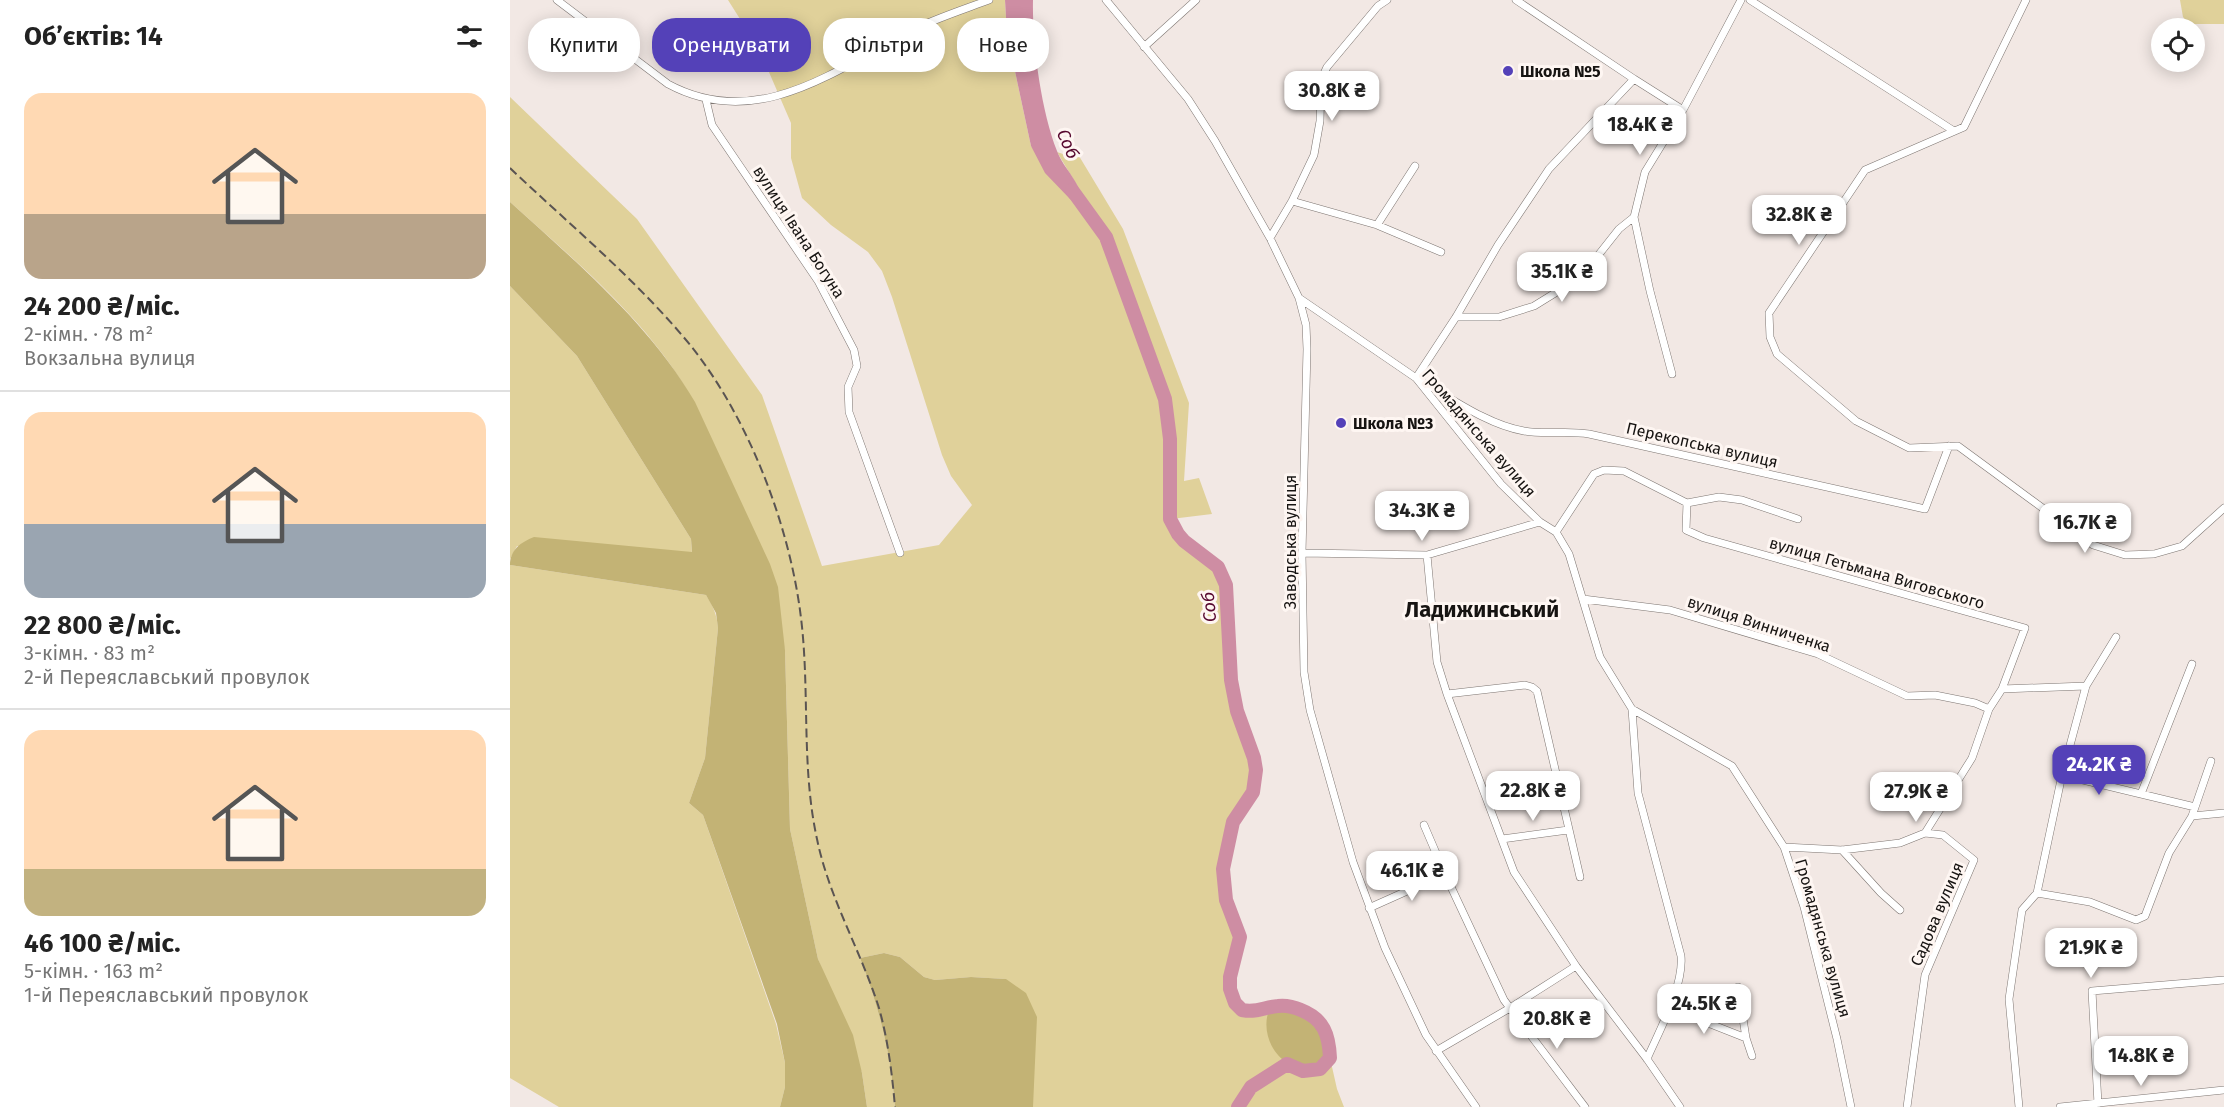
<!DOCTYPE html>
<html lang="uk">
<head>
<meta charset="utf-8">
<style>
	:root { --surface:#fff; --page:#f2f2f2; --text:#222; --muted:#767676; --line:#e0e0e0; --accent:#5441b8 }
	body { margin:0; font-family:"Fira Sans",sans-serif; background:var(--page); color:var(--text); height:100vh; display:flex; flex-direction:column; font-size:22px; white-space:nowrap }
	* { box-sizing:border-box; margin:0 }
	p { font-size:20px; color:var(--muted) }
	.icon { flex:none; width:33px; height:33px; fill:none; stroke:currentColor; stroke-width:2; stroke-linecap:round; stroke-linejoin:round }
	.map { position:relative; flex:1; overflow:hidden }
	.side { display:flex; flex-direction:column; background:var(--surface); width:510px }
	.side>* { flex:none }
	.banner { position:absolute; left:18px; top:18px; width:570px; height:54px; display:flex; gap:12px }
	.fabs { position:absolute; left:1641px; top:18px; display:grid; gap:12px }
	.fabs a { display:grid; place-items:center; width:54px; height:54px; border-radius:50%; background:var(--surface); box-shadow:0 3px 15px #0003; font-size:30px }
	.price { position:absolute; translate:-50% -51px; padding:0 14px; border-radius:12px; background:#fff; color:#222; font-size:20px; line-height:39px; filter:drop-shadow(0 2px 3px #0008) }
	.price::after { content:''; position:absolute; left:50%; top:36px; width:18px; height:14px; margin-left:-9px; background:inherit; clip-path:polygon(0 0,100% 0,50% 100%) }
	.price.current { background:var(--accent); color:#fff }
	ul { padding:0; list-style:none }
	li { display:grid; align-content:center; gap:12px; height:318px; padding:0 24px }
	li+li { border-top:2px solid var(--line) }
	li span { display:grid; place-items:center; height:186px; border-radius:18px; color:#555 }
	li>.icon { margin-inline-start:auto }
	span .icon { width:108px; height:108px; fill:#fffc; stroke-width:1 }
	li b { font-size:26px }
	h2 { display:flex; justify-content:space-between; align-items:center; height:72px; padding:0 24px; font-size:26px }
	.tag { padding:0 21px; border-radius:24px; background:var(--surface); box-shadow:0 3px 15px #0003; font-size:21px; line-height:54px }
	.tag.current { background:var(--accent); color:#fff }
	main { display:flex; flex:1; min-height:0 }
	.map>svg:first-child { display:block }
</style>
</head>
<body>
<main>
<section class="side">
<h2>Об’єктів: 14<svg class="icon" aria-label="filters" viewBox="0 0 24 24"><path d="M4 7h16M4 17h16"/><circle cx="9" cy="7" r="2"/><circle cx="15" cy="17" r="2"/></svg></h2>
<ul>
<li><span style="background:linear-gradient(#ffd9b3 65%,#b9a48a 0)"><svg class="icon" aria-label="home" viewBox="0 0 24 24"><path d="M3 11l9-7 9 7M6 9v11h12V9"/></svg></span><div><b>24 200 ₴/міс.</b><p>2-кімн. · 78 m²</p><p>Вокзальна вулиця</p></div></li>
<li><span style="background:linear-gradient(#ffd9b3 60%,#9aa5b1 0)"><svg class="icon" aria-label="home" viewBox="0 0 24 24"><path d="M3 11l9-7 9 7M6 9v11h12V9"/></svg></span><div><b>22 800 ₴/міс.</b><p>3-кімн. · 83 m²</p><p>2-й Переяславський провулок</p></div></li>
<li><span style="background:linear-gradient(#ffd9b3 75%,#c2b280 0)"><svg class="icon" aria-label="home" viewBox="0 0 24 24"><path d="M3 11l9-7 9 7M6 9v11h12V9"/></svg></span><div><b>46 100 ₴/міс.</b><p>5-кімн. · 163 m²</p><p>1-й Переяславський провулок</p></div></li>
</ul>
</section>
<div class="map">
<svg width="1714" height="1107" viewBox="0 0 1714 1107">
	<rect width="100%" height="100%" fill="#f2e8e4"/>
	<path fill="#e0d19a" d="M218,0H495L497,34L521,146L572,203L571,192L547,152L565,158L569,156L613,229L679,403L674,481L689,478L702,514L661,519L668,534L674,541L704,563L714,578L717,600L721,680L727,711L744,758L746,770L743,792L723,822L713,869L716,900L730,937L720,977V989L725,1003L732,1010L752,1011L760,1007L757,1014L816,1064L820,1058L827,1089L834,1107H523V1097L496,979L461,977L425,980L414,977L390,957L374,953L350,958C369,1007 381,1054 385,1107H357L352,1073L308,959L280,829L275,650L196,427C156,335 73,268 0,202V97L127,219L252,395L312,566L429,545L462,505L441,476L432,455L382,297L372,271L358,252L321,225L292,198L281,158V123L249,49Z
		M1670,0H1714V24H1679L1673,17Z
		M0,286L67,356L181,539L182,553L7,546L0,559Z
		M0,565L196,595C203,606 207,615 208,628L195,758L179,803L193,815L266,1024L275,1063V1087L270,1107H49L0,1078Z"/>
	<path fill="#c3b375" d="M0,202C67,263 139,323 185,402L260,564L268,587L275,650L280,829L308,959L343,1035L352,1073L357,1107H270L275,1087V1063L267,1024L193,815L179,803L195,758L208,628L206,613L196,595L0,565C0,550 11,542 24,537L182,552L181,539L67,356L0,286Z
		M374,953L390,957L414,977L425,980L461,977L496,979L516,993L527,1017L523,1107H385C381,1054 369,1007 350,958Z
		M771,1006C805,1009 818,1024 820,1058L810,1069C775,1077 746,1040 760,1007Z"/>
	<path fill="#ce8da3" d="M495,0H523C522,43 531,110 547,151C554,170 572,182 572,204L560,199L535,173L521,146L497,34Z"/>
	<g fill="none" stroke-linecap="round" stroke-linejoin="round">
		<path stroke="#ce8da3" stroke-width="14" d="M562,190L596,237L655,399L660,439V519L668,534L674,541L708,567L716,585L721,680L727,711L744,758L746,770L743,792L723,822L713,869L716,900L730,937L720,977V989L725,1003L732,1010C748,1013 754,1007 768,1006C776,1005 784,1007 791,1010C814,1019 819,1035 820,1058L810,1069L793,1071L777,1064L741,1087L728,1107"/>
		<g stroke="#7d7571" stroke-width="8">
			<path id="minor" d="M47,0L158,84C245,131 322,73 398,32C424,19 452,10 479,0
				M596,0L678,99L705,141L760,238L789,298L796,325L797,349L792,553L794,672L800,710L843,862L875,948L916,1035L966,1107
				M1006,0L1124,79
				M1231,0L1173,110L1124,79L1039,169L988,245L946,317L906,378C938,396 977,425 1014,431C1036,435 1057,430 1079,434L1415,509L1439,446
				M1240,0L1444,131
				M1516,0L1454,127L1355,170L1259,313L1260,337L1267,354L1346,421L1399,448L1448,446L1583,545L1615,555L1644,554L1672,546L1714,508
				M634,47L686,0
				M196,100L202,125L308,281L344,350L347,366L338,387L339,412L390,553
				M782,201L867,225L931,252
				M1124,217L1140,291L1162,374
				M867,225L905,166
				M760,238L782,201L804,155L810,121L811,80L817,67L868,6L877,0
				M789,298L906,378L991,484L1030,522L1046,532L1059,554L1090,657L1122,709L1222,766L1274,847L1294,907L1327,1039L1341,1107
				M946,317H989L1024,306L1071,277L1109,229L1124,217L1135,172L1173,110
				M1177,503L1176,530L1194,538L1515,628L1492,689L1479,709L1462,758L1415,833L1390,843L1332,850L1274,847
				M1046,532L1084,474L1094,470L1114,471L1177,503L1209,497L1232,500L1288,519
				M792,553L917,555L1030,522
				M917,555L927,662L937,694L1004,872L1066,966L1137,1059L1170,1107
				M1073,599L1160,610L1308,654L1397,696L1425,695L1465,703L1479,709
				M1492,689L1576,686
				M937,694L1015,685L1022,687L1027,691L1070,877
				M1122,709L1128,793L1171,956C1174,986 1149,1031 1137,1059
				M1552,775L1685,807
				M1631,794L1682,664
				M1682,816L1714,813
				M914,825L935,874L994,1000L1075,1107
				M992,839L1058,830
				M1332,850L1371,893L1390,910
				M1527,893L1580,902L1626,920L1635,916L1659,853L1682,816L1701,761
				M859,908L935,874
				M1228,987L1236,1038L1242,1056
				M1160,1008L1236,1038
				M926,1051L1000,1008L1066,966
				M1588,1104L1582,991L1714,980
				M1397,1107L1415,975L1464,860L1433,835L1415,833
				M1509,1107L1499,999L1512,910L1527,893L1552,775L1576,686L1606,637
				M1550,1107L1714,1090"/>
		</g>
		<use href="#minor" stroke="#fff" stroke-width="7"/>
		<path stroke="#5a5452" stroke-width="2" stroke-dasharray="9 4.5" stroke-linecap="butt" d="M0,168C61,226 128,281 181,346C239,419 280,526 291,618C300,691 291,766 307,839C319,898 351,951 369,1008C378,1040 382,1073 385,1107"/>
	</g>
	<g fill="#5441b8" stroke="#fef6f2" stroke-width="2">
		<circle cx="998" cy="71" r="6"/>
		<circle cx="831" cy="423" r="6"/>
	</g>
	<g text-anchor="middle" dominant-baseline="central" stroke-width="6" stroke-linejoin="round" paint-order="stroke">
		<g font-size="16" font-weight="bold" fill="#171412" stroke="#fef6f2" text-anchor="start">
			<text x="1010" y="71">Школа №5</text>
			<text x="843" y="423">Школа №3</text>
		</g>
		<g font-size="16" fill="#171412" stroke="#fef6f2">
			<text transform="translate(289 232) rotate(57)">вулиця Івана Богуна</text>
			<text transform="translate(969 433) rotate(49)">Громадянська вулиця</text>
			<text transform="translate(1192 445) rotate(13)">Перекопська вулиця</text>
			<text transform="translate(780 542) rotate(-90)">Заводська вулиця</text>
			<text transform="translate(1367 573) rotate(16)">вулиця Гетьмана Виговського</text>
			<text transform="translate(1249 624) rotate(18)">вулиця Винниченка</text>
			<text transform="translate(1427 914) rotate(-67)">Садова вулиця</text>
			<text transform="translate(1313 938) rotate(74)">Громадянська вулиця</text>
		</g>
		<g font-size="18" font-style="italic" fill="#57092f" stroke="#fef6f2">
			<text transform="translate(558 144) rotate(66)">Соб</text>
			<text transform="translate(699 607) rotate(-95)">Соб</text>
		</g>
		<g font-size="22" font-weight="bold" fill="#171412" stroke="#fef6f2">
			<text x="972" y="609">Ладижинський</text>
		</g>
	</g>
</svg>
<div class="fabs">
<a><svg class="icon" aria-label="locate" viewBox="0 0 24 24"><circle cx="12" cy="12" r="6"/><path d="M12 2v4M12 18v4M2 12h4M18 12h4"/></svg></a>
</div>
<b class="price" style="left:822px;top:122px">30.8K ₴</b>
<b class="price" style="left:1130px;top:156px">18.4K ₴</b>
<b class="price" style="left:1289px;top:246px">32.8K ₴</b>
<b class="price" style="left:1052px;top:303px">35.1K ₴</b>
<b class="price" style="left:912px;top:542px">34.3K ₴</b>
<b class="price" style="left:1575px;top:554px">16.7K ₴</b>
<b class="price current" style="left:1589px;top:796px">24.2K ₴</b>
<b class="price" style="left:1023px;top:822px">22.8K ₴</b>
<b class="price" style="left:1406px;top:823px">27.9K ₴</b>
<b class="price" style="left:902px;top:902px">46.1K ₴</b>
<b class="price" style="left:1581px;top:979px">21.9K ₴</b>
<b class="price" style="left:1194px;top:1035px">24.5K ₴</b>
<b class="price" style="left:1047px;top:1050px">20.8K ₴</b>
<b class="price" style="left:1631px;top:1087px">14.8K ₴</b>
<div class="banner">
<a class="tag">Купити</a>
<a class="tag current">Орендувати</a>
<a class="tag">Фільтри</a>
<a class="tag">Нове</a>
</div>
</div>
</main>
</body>
</html>
